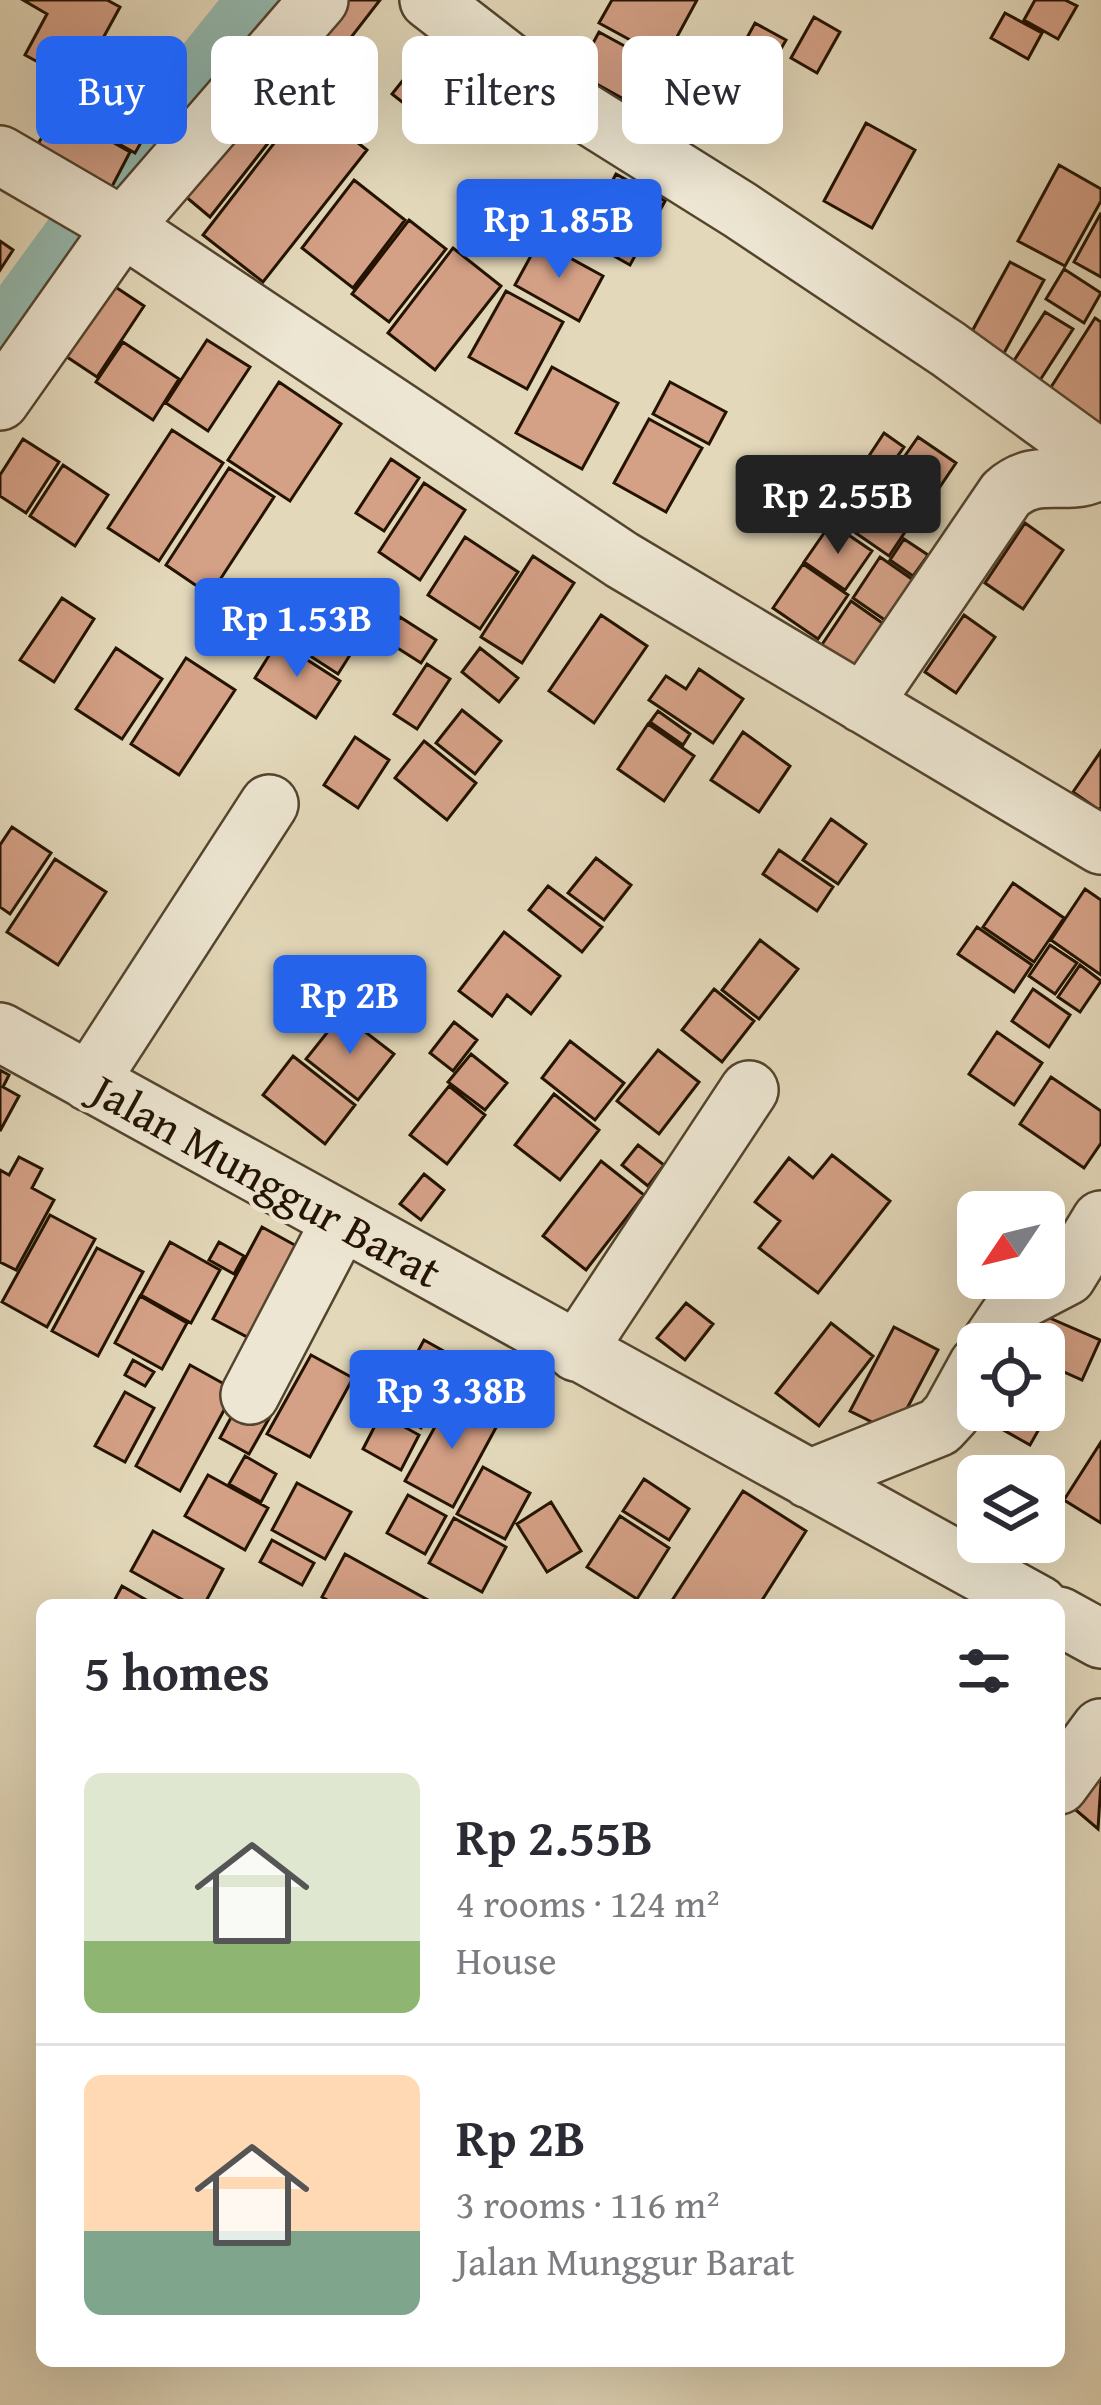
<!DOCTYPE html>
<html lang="en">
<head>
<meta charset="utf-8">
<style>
	:root { --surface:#fff; --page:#f2f2f3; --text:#2b2b33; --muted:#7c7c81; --line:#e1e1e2; --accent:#2563eb }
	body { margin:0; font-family:"Gentium Book Plus",serif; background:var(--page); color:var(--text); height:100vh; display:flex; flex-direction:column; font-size:45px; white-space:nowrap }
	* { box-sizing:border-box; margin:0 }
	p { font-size:39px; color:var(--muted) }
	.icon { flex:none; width:66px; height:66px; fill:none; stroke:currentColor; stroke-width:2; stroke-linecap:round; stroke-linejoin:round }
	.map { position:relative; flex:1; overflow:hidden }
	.drawer { position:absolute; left:36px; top:1599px; width:1029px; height:768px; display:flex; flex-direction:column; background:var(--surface); border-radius:18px; box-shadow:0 12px 48px #0002 }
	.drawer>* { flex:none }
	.hud { position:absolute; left:36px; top:36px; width:1029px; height:108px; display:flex; gap:24px }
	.needle { width:78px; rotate:235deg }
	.buttons { position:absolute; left:957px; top:1191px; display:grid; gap:24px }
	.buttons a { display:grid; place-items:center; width:108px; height:108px; border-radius:18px; background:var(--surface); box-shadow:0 12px 48px #0002; font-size:60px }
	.price { position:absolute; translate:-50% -102px; padding:0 27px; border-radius:12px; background:var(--accent); color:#fff; font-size:39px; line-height:78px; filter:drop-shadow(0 3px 6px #0008) }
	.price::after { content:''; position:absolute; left:50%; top:72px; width:36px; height:27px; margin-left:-18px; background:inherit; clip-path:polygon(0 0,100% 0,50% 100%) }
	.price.selected { background:#222; color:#fff }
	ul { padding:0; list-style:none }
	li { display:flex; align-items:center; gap:36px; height:300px; padding:0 48px }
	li+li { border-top:3px solid var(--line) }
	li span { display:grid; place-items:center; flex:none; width:336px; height:240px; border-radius:18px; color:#555 }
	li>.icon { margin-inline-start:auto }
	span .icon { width:144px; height:144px; fill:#fffc; stroke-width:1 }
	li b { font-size:51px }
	h2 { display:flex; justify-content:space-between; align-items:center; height:144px; padding:0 48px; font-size:51px }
	.pill { padding:0 42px; border-radius:18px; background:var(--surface); box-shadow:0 12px 48px #0002; font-size:42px; line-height:108px }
	.pill.selected { background:var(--accent); color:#fff }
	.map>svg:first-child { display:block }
</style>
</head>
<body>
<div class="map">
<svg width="1101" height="2405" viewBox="0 0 1101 2405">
	<rect width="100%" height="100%" fill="#e3d8ba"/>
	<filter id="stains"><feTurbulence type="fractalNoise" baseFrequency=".00167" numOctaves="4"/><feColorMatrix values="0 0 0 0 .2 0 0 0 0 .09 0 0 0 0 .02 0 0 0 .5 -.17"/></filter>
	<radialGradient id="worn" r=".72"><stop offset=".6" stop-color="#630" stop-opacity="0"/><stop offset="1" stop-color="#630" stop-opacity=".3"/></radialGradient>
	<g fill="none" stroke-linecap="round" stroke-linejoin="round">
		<path stroke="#95baaf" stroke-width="75" d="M0,349L139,159L267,0"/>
	</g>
	<path fill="#d4a086" stroke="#231300" stroke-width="3" d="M23,0H107L120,7L78,84L25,55L47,14Z
		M330,0H380L332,62L300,38Z
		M612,0H697L665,59L599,23Z
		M1035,0H1065L1077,6L1058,39L1024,20Z
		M1005,13L1042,33L1028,59L991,38Z
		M814,17L840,32L817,73L791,58Z
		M755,23L786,40L755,94L725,78Z
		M599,32L661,66L638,107L577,73Z
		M293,41L329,69L293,114L258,86Z
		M109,46L182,86L158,128L86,88Z
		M423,55L461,85L430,124L392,94Z
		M70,86L114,111L100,135L130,152L106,198L31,157Z
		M254,94L287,119L210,217L179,191Z
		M306,102L367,150L263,282L203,235Z
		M121,108L151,125L135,153L105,136Z
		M866,123L915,150L872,228L824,201Z
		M1059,165L1101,189V201L1065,266L1018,241Z
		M616,174L665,201L630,265L582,238Z
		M354,180L405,220L353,288L302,248Z
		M1101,213V277L1074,262Z
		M409,220L446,249L389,322L352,294Z
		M0,241L13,250L0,270Z
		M539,241L603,276L579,321L515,285Z
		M453,248L501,286L435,370L388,333Z
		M1010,262L1044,280L1004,353L970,335Z
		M1064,269L1101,293L1084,323L1046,299Z
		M96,274L144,306L97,377L49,345Z
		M506,291L563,322L527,389L469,357Z
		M1045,312L1073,329L1035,388L1008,370Z
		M1095,318L1101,322V430L1046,395Z
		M207,340L250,367L208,431L166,403Z
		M123,342L179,379L153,420L96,382Z
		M552,367L618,403L582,469L516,433Z
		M279,382L341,424L290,501L228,460Z
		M670,382L726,412L709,444L653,414Z
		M649,419L702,448L666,512L614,483Z
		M172,430L223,463L159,561L108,528Z
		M884,433L904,447L884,475L865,462Z
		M918,437L956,463L927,506L889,479Z
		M23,439L59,462L26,513L0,496V475Z
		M391,459L419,478L384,531L356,513Z
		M63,465L108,495L75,546L30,516Z
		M229,468L274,497L210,595L166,565Z
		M873,474L921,508L889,556L840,522Z
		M424,483L465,510L420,580L379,552Z
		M831,523L872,551L845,590L804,562Z
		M1025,523L1063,550L1023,609L985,583Z
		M465,537L518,572L480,629L428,595Z
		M904,539L928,555L913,576L890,560Z
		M533,556L574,583L522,663L481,637Z
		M880,557L919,584L892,625L853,598Z
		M803,564L848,595L818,639L773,608Z
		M314,594L367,628L338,674L284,639Z
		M62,598L94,619L54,682L20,660Z
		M851,601L888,627L858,671L821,646Z
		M601,615L647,646L594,723L549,691Z
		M964,615L995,637L956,693L925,672Z
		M400,617L436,640L421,663L385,640Z
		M278,641L340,681L316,718L255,678Z
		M116,648L162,679L122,739L76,709Z
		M480,648L518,678L499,702L462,672Z
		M186,658L235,690L179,775L131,744Z
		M427,664L450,679L417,729L394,714Z
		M699,669L743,699L713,743L649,700L666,676L686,689Z
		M462,710L501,741L475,774L436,743Z
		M658,711L690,734L683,745L650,722Z
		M648,724L694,756L664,801L618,769Z
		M743,732L790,766L759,812L711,780Z
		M355,737L389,760L358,808L324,785Z
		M424,741L476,783L447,820L395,778Z
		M1101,751V807L1099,810L1073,792Z
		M831,819L866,844L838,884L803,860Z
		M12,827L51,853L10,914L0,907V845Z
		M779,850L833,887L817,911L763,874Z
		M596,858L631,885L604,920L568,893Z
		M55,859L106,892L58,965L7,932Z
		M1013,883L1064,918L1034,962L983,927Z
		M548,886L602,927L582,952L529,910Z
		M1085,889L1101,900V975L1051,940Z
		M977,927L1032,965L1014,992L958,954Z
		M504,932L560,976L531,1014L507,995L492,1016L459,991Z
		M760,940L798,969L759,1019L722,990Z
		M1050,945L1077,963L1055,994L1029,976Z
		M1080,965L1101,981L1080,1012L1058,997Z
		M714,989L754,1021L722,1062L682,1030Z
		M1033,989L1070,1015L1049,1047L1012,1021Z
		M342,1014L394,1054L358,1100L306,1059Z
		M454,1022L477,1040L453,1071L430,1053Z
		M997,1032L1042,1063L1014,1105L969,1074Z
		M570,1041L624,1083L595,1120L542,1078Z
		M658,1050L699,1082L659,1134L617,1101Z
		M471,1054L507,1083L485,1110L448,1082Z
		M293,1056L355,1105L325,1144L263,1095Z
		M0,1070L9,1075L3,1087L19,1096L0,1131Z
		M1051,1077L1101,1111V1143L1084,1168L1020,1124Z
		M449,1086L485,1115L447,1164L410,1135Z
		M554,1094L599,1130L560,1180L515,1145Z
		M638,1145L664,1165L648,1186L622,1165Z
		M832,1155L890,1201L818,1293L759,1248L780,1221L755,1202L789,1158L813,1178Z
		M19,1157L42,1169L32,1188L54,1200L16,1270L0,1262V1170L9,1175Z
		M601,1161L644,1195L586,1270L543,1236Z
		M424,1174L444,1190L421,1220L400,1204Z
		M50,1215L95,1239L47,1327L2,1302Z
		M262,1227L311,1254L262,1345L213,1319Z
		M170,1242L220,1270L191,1323L141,1295Z
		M219,1242L244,1256L234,1274L209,1260Z
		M97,1248L143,1272L98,1356L52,1331Z
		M140,1296L187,1323L162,1369L115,1343Z
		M686,1303L713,1324L685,1360L657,1338Z
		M1045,1316L1100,1340L1082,1380L1044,1363V1344H1033Z
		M831,1323L873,1356L819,1426L776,1393Z
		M894,1327L938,1350L894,1433L850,1411Z
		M424,1340L458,1359L421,1428L387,1408Z
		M311,1355L353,1378L310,1457L267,1434Z
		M133,1360L154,1372L145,1386L125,1375Z
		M190,1365L235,1390L180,1491L136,1466Z
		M372,1365L398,1378L382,1408L356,1394Z
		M1044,1380L1061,1390L1030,1445L959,1405L978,1410H1044Z
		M125,1392L154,1408L125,1462L95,1446Z
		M452,1396L499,1422L453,1507L405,1481Z
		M241,1399L271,1415L249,1454L220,1438Z
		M381,1414L419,1435L401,1470L363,1449Z
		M1101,1442V1523L1064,1500Z
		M245,1456L276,1474L261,1502L229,1484Z
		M483,1467L530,1493L505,1539L457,1514Z
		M208,1475L268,1508L245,1550L185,1516Z
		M644,1479L689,1509L669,1540L623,1511Z
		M297,1483L351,1512L325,1559L272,1530Z
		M743,1491L806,1531L759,1605H676L671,1602Z
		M408,1495L446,1516L425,1554L387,1533Z
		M551,1502L581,1551L547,1572L517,1524Z
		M620,1516L669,1548L637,1599L587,1567Z
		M454,1518L506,1547L482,1592L429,1563Z
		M153,1531L223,1569L204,1605H192L131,1571Z
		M272,1540L314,1563L302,1585L260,1562Z
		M345,1554L437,1605H336L322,1597Z
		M122,1586L155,1605H112Z
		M1088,1770L1101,1782L1098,1829L1063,1799Z"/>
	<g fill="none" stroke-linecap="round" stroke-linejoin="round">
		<g stroke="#53442e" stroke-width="62">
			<path id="minor" d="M429,0L531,79L740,210L948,349L1101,460
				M0,155L115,222L622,560L1101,845
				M0,401L122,228L319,0
				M863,704L1006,494C1039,464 1070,490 1101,469
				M0,1032L1039,1605
				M89,1082L269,804
				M990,1344L1019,1301L1067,1276L1101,1220
				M576,1352L749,1090
				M250,1395L341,1221
				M809,1479L939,1427L951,1414L978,1365
				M1059,1616L1101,1639
				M1059,1785L1101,1728"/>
		</g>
		<use href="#minor" stroke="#ede6d2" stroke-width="57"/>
	</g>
	<g text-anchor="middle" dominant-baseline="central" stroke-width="9" stroke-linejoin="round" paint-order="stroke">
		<g font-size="45" fill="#231300" stroke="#ede6d2">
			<text transform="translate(267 1180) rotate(29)">Jalan Munggur Barat</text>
		</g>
	</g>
	<rect width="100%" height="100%" filter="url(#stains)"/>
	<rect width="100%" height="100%" fill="url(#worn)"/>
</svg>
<div class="buttons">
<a><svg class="needle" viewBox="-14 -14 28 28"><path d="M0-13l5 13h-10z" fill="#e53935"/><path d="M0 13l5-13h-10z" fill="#7c7c81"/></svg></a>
<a><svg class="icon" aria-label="locate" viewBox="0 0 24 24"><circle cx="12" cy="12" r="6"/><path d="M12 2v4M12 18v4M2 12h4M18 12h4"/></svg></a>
<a><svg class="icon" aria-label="layers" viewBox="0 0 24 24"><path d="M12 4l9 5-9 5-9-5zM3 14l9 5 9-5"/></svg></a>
</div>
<b class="price" style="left:559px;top:281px">Rp 1.85B</b>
<b class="price selected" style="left:838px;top:557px">Rp 2.55B</b>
<b class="price" style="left:297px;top:680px">Rp 1.53B</b>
<b class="price" style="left:350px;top:1057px">Rp 2B</b>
<b class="price" style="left:452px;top:1452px">Rp 3.38B</b>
<div class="hud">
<a class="pill selected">Buy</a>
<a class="pill">Rent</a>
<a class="pill">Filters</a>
<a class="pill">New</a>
</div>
<section class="drawer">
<h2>5 homes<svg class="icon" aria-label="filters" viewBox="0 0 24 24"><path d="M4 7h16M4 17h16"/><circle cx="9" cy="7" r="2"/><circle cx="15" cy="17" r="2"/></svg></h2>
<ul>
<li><span style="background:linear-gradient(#dfe7d0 70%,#8fb573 0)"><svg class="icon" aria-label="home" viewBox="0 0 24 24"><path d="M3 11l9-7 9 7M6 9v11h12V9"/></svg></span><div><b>Rp 2.55B</b><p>4 rooms · 124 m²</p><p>House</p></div></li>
<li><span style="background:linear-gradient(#ffd9b3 65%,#7fa58c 0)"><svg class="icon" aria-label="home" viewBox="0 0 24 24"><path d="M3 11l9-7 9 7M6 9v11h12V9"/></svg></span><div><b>Rp 2B</b><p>3 rooms · 116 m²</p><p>Jalan Munggur Barat</p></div></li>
</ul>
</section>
</div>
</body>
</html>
